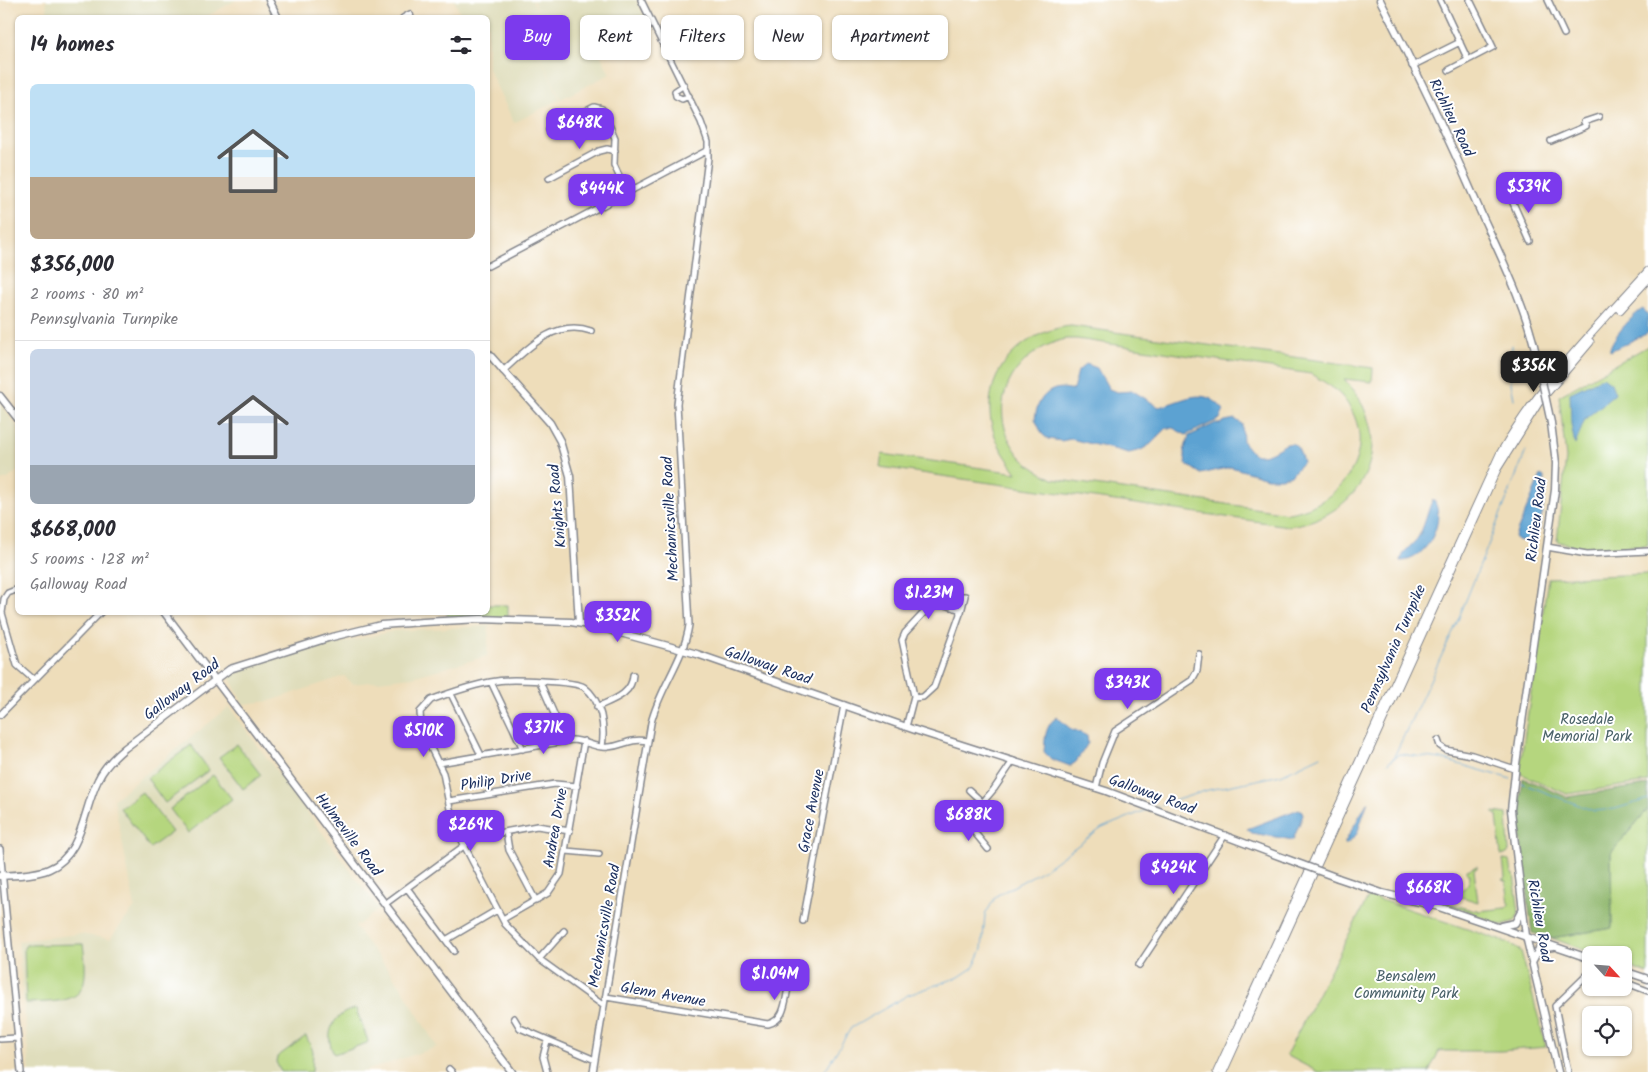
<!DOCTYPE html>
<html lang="en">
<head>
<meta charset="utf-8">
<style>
	:root { --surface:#fff; --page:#f2f2f3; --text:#2b2b33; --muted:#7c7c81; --line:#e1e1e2; --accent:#7c3aed }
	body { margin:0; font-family:Kalam,sans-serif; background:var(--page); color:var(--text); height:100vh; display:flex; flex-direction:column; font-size:19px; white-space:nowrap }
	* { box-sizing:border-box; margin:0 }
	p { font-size:16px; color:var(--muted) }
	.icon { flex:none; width:28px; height:28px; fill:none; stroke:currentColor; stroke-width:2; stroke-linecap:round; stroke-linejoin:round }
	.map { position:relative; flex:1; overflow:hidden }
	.details { position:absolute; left:15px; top:15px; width:475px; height:600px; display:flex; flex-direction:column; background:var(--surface); border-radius:8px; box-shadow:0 1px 4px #0004 }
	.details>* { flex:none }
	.guide { position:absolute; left:505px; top:15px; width:475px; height:45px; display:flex; gap:10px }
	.needle { width:32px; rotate:116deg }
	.tools { position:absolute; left:1582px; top:946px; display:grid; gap:10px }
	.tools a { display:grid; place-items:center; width:50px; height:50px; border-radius:8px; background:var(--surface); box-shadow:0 1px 4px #0004; font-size:25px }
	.price { position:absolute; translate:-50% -42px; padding:0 11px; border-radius:10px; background:var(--accent); color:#fff; font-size:16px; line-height:32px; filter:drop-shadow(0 1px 2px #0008) }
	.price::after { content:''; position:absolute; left:50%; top:30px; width:15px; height:11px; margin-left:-8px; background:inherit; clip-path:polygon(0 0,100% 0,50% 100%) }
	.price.selected { background:#222; color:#fff }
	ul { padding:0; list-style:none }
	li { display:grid; align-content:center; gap:10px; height:265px; padding:0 15px }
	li+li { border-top:1px solid var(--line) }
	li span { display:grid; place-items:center; height:155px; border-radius:8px; color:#555 }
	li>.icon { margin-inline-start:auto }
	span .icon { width:90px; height:90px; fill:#fffc; stroke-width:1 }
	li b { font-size:21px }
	h2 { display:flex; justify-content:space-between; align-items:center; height:60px; padding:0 15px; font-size:21px }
	.pill { padding:0 18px; border-radius:8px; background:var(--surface); box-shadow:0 1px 4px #0004; font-size:18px; line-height:45px }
	.pill.selected { background:var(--accent); color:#fff }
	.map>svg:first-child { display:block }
</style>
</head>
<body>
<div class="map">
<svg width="1648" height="1072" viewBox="0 0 1648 1072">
	<rect width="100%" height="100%" fill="#fff"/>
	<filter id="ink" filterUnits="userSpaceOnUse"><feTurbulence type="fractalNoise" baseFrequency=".02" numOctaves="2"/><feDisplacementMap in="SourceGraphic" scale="10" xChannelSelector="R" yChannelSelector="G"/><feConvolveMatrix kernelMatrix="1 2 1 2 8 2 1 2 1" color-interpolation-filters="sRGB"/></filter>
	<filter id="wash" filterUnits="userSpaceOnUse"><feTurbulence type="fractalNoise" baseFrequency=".0096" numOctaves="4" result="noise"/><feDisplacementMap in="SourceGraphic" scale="20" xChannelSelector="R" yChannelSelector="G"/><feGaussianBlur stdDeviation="1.12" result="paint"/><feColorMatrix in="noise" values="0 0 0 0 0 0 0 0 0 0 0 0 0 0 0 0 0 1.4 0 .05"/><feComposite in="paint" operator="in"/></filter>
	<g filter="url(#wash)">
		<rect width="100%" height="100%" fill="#eeddba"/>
		<path fill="#dfddbb" d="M46,0H236L206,17L48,18Z
			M454,0H532L545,27L533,0H636L651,29L600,54L610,74L561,99L530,34L560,99L514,123L488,68V18L462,17Z
			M0,404L18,428L17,471L8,479L0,481Z
			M489,626L487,656L412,677L353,684L344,676L270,701L243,704L229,676L262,661L326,644L341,643L394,631Z
			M229,707L379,909L355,927L400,985L437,1047L362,1072H30L18,941L80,934L110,939L135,907L114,799Z"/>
		<path fill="#b5d67e" stroke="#68826e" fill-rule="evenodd" d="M1071,326L1373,368L1372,382L1344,379C1351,387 1358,394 1362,404C1392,464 1350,519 1288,526L880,467L882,454L1017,473C1007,458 996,445 992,426C980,374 1021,331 1071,326ZM1066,339H1077L1311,374C1324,382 1338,389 1347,403C1381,452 1339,506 1288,513L1053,479C1038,471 1023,463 1014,448C984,401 1017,350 1066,339Z
			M1648,346V545L1582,549L1557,541L1566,458L1559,396Z
			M1648,574V782L1567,794L1519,773L1548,578Z
			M488,605H508V619L448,620L447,613L488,612Z
			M237,744L261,775L243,789L219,757Z
			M191,745L209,770L165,803L147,778Z
			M213,775L232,799L188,833L170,809Z
			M142,792L172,832L150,848L120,808Z
			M1648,809V974L1624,965V955H1597L1552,938L1612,928L1611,853Z
			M1494,812L1507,814L1509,851L1507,854L1501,856L1497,815L1494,814Z
			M1503,859L1510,860L1512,874H1514L1519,913L1515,921L1502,925L1492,923V921L1448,904L1453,887L1454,890C1465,892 1470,884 1470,874H1467V870L1477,866V868L1474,870L1478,902L1452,894L1449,903L1475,911L1477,909L1478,911L1506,908L1509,904L1506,881L1502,880L1505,878Z
			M1369,896L1506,942L1521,951L1546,1047L1501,1051H1439L1429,1072H1318L1286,1055Z
			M83,944C91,1001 78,1001 26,1003L24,948L26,945Z
			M356,1009L368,1041L367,1043L334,1054C323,1034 334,1012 356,1009Z
			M306,1036L313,1051L312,1072H281L276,1062L277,1057Z"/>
		<path fill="#90b76d" stroke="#567366" d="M1523,778L1567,797L1648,785V809L1611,853L1612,928L1552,938L1532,933L1518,815Z"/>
		<path fill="#5ca2d2" stroke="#3c6898" d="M1643,309L1648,315V333L1610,351C1608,342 1634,313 1643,309Z
			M1086,364L1097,368L1109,389L1117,392L1133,391L1159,407C1186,400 1203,385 1224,410L1220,419L1186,435L1173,428H1167L1151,444L1141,450L1129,453L1071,439L1061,441L1048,439L1042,434L1035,419C1037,397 1051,383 1073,390L1078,371Z
			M1603,377L1611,383L1615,394L1585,419L1575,445L1571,424L1570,393Z
			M1235,419L1242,424L1243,442L1253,454C1278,462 1292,421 1303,462L1291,475L1281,478H1267L1231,467L1201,474L1186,464L1184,451L1189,436L1216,423L1220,424L1225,421Z
			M1541,475L1544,477V502L1539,531L1524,541L1517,540L1515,536Z
			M1433,499C1448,520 1426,561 1401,561C1402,552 1411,546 1417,539C1425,527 1427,511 1433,499Z
			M1057,717L1073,731L1075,730L1087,736L1088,743L1076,762L1070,766L1051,759L1044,752C1045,738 1045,725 1057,717Z
			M1368,801L1357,834L1345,845V842Z
			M1299,809L1302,811L1303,815L1293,840L1252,833L1247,829Z"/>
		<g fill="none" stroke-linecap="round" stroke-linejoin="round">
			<path stroke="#5ca2d2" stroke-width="1" d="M1512,345L1511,383L1514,399
				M1393,759L1456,625L1526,451
				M1388,763L1399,754L1441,759L1511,779
				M1516,781L1594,811L1615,809L1648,799
				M1155,807L1208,790L1281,775L1321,756
				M824,1072L851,1028L908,995L959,977L974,967L982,949L985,915L996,896L1045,869L1102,828L1146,810"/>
		</g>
	</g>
	<g filter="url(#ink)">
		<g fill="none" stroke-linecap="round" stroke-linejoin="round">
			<g stroke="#84868c" stroke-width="8">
				<path id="minor" d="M1440,0L1468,60
					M1548,0L1564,34
					M403,18L410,14L411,18
					M1412,66L1460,42
					M1449,70L1493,47L1470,0
					M684,85L675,91L676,96L682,99L689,96
					M549,130L594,107L602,109L615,138L614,165L627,193
					M1551,141L1586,126L1584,122L1599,117
					M549,178L599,151L607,149L615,151
					M1509,194L1530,241
					M488,266L708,150
					M503,371C527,349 555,318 591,331
					M1547,547L1587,554L1648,551
					M18,589L8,593L4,599L2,613L17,665L33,679
					M954,608L960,596H965L961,612
					M491,682L523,749
					M540,682L566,741
					M451,694L481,755
					M597,707C612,700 632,695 633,675
					M0,715L101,612
					M906,727L914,696L902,640L905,633L930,606L944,605L959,609L960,614L934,687L923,697L914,698
					M1438,740L1440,746L1446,750L1472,755L1515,769
					M602,747C605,728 602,700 584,687C575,681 510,679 497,681C476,684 452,692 431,700L420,712L421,728L443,773L450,809L464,845L505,924L539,959L604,1006
					M439,763L572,740C585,740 596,749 608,747C625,746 627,738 648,741
					M1096,788L1102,763L1115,731L1192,680L1197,671L1199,654
					M969,790L982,802
					M449,801L555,784L577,786
					M506,832L509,850L536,901
					M0,849L21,1072
					M988,849L966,822L994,789L1013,761
					M566,851L599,854
					M407,888L454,951
					M385,904L476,837L537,826L570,831
					M503,919L548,893L561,874L584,741
					M803,921L844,705
					M446,940L497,910
					M539,959L564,931
					M1139,965L1225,835
					M1624,982L1648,991
					M606,997L768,1024C785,1020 785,1002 788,988
					M514,1018L520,1028L595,1060
					M0,1039L17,1038
					M449,1069L452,1072
					M547,1072L543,1057L547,1041
					M593,1072L651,723C659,689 684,660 689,625L677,404L708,158V142L701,122L641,0
					M1568,1072L1555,1006L1591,971"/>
			</g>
			<g stroke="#84868c" stroke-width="9">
				<path id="major" d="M269,0L278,18
					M1380,0C1416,69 1450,141 1481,213C1503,261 1526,307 1537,358
					M488,353L550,423L560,441L570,476L579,623
					M0,396L18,419
					M1551,423L1556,463L1555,490L1516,764L1511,810L1526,936L1558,1072
					M164,612L512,1072
					M0,876C16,875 35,875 49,869C83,855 83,809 98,780C104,767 114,757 125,748L230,669L328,638L381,625L423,622L481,619L571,622L595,626L697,654L918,731L1106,791L1284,858
					M1338,878L1382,893L1436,906L1591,959
					M1501,926L1515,923L1522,910
					M1533,960L1539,949L1553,947
					M1624,971L1648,979"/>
			</g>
			<g stroke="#84868c" stroke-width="9">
				<path id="highway" d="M1620,310L1648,279
					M1217,1072L1500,454C1539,385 1595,330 1648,271
					M1223,1072L1497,469L1539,402L1590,342"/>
			</g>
			<use href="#minor" stroke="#fff" stroke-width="5"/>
			<use href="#major" stroke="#fff" stroke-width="6"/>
			<use href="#highway" stroke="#fff" stroke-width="7"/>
			<g stroke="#84868c" stroke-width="9" stroke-linecap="butt">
				<path id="major-bridge" d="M1537,358L1551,423
					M1284,858L1338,878"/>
			</g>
			<use href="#major-bridge" stroke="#fff" stroke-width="6"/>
		</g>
	</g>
	<g text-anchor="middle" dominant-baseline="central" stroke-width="4" stroke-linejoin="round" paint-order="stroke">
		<g font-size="15" fill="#1b2f5e" stroke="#fff">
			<text transform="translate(1451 118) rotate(64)">Richlieu Road</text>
			<text transform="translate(558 506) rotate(-95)">Knights Road</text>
			<text transform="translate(671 519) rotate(-93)">Mechanicsville Road</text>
			<text transform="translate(1537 520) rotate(-83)">Richlieu Road</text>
			<text transform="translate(1394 649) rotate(-66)">Pennsylvania Turnpike</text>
			<text transform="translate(768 666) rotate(19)">Galloway Road</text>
			<text transform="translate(182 690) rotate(-37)">Galloway Road</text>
			<text transform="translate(496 781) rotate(-9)">Philip Drive</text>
			<text transform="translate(1152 795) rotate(20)">Galloway Road</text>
			<text transform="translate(812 811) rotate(-79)">Grace Avenue</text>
			<text transform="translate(556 828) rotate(-80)">Andrea Drive</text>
			<text transform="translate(348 835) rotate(53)">Hulmeville Road</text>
			<text transform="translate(1539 921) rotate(80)">Richlieu Road</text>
			<text transform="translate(605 926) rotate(-80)">Mechanicsville Road</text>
			<text transform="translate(663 995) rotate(10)">Glenn Avenue</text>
		</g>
		<g font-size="15" fill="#496168" stroke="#fff">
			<text x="1587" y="720">Rosedale<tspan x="1587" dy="17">Memorial Park</tspan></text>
			<text x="1406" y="977">Bensalem<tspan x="1406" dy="17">Community Park</tspan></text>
		</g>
	</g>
</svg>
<div class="tools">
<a><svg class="needle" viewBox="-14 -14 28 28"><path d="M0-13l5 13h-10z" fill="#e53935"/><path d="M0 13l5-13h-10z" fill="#7c7c81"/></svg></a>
<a><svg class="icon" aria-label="locate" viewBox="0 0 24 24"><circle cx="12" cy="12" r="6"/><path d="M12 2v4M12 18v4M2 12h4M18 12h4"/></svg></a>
</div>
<b class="price" style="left:580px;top:150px">$648K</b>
<b class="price" style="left:1529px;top:214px">$539K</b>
<b class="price" style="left:602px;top:216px">$444K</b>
<b class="price selected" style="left:1534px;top:393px">$356K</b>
<b class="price" style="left:929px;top:620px">$1.23M</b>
<b class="price" style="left:618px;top:643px">$352K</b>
<b class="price" style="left:1128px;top:710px">$343K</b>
<b class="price" style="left:544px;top:755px">$371K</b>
<b class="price" style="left:424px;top:758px">$510K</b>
<b class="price" style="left:969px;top:842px">$688K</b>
<b class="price" style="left:471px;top:852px">$269K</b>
<b class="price" style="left:1174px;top:895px">$424K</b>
<b class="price" style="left:1429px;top:915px">$668K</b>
<b class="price" style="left:775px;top:1001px">$1.04M</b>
<div class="guide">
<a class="pill selected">Buy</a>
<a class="pill">Rent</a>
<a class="pill">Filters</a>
<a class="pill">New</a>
<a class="pill">Apartment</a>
</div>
<section class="details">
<h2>14 homes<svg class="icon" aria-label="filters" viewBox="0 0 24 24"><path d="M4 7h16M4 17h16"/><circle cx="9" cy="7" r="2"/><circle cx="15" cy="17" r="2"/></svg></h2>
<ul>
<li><span style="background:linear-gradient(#bfe0f5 60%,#b9a48a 0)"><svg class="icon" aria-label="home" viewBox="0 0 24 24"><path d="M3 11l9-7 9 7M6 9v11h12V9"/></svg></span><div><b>$356,000</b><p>2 rooms · 80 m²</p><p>Pennsylvania Turnpike</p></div></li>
<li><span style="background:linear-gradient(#c9d6e8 75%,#9aa5b1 0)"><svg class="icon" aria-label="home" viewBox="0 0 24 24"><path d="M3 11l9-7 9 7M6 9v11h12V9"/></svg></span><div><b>$668,000</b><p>5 rooms · 128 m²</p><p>Galloway Road</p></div></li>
</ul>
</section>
</div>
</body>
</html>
